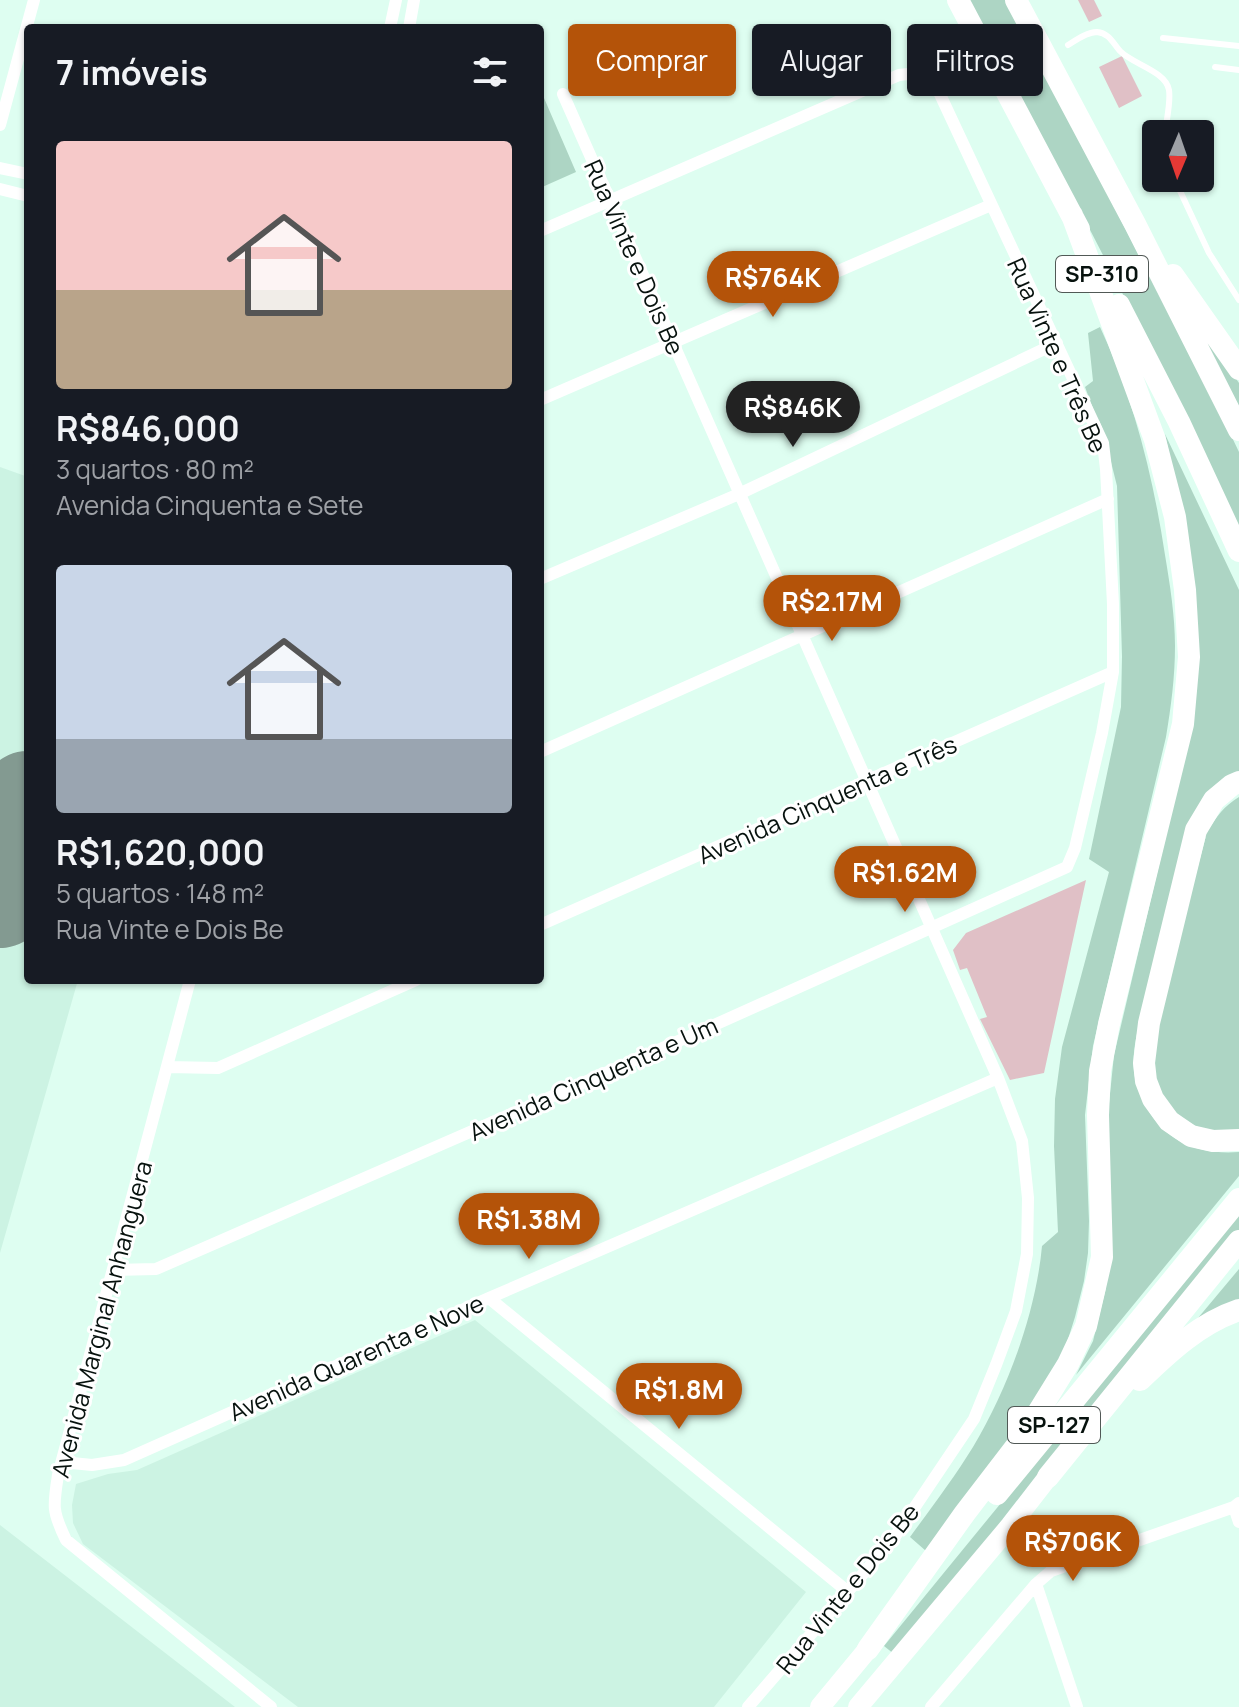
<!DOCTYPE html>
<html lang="pt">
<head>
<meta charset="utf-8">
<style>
	:root { --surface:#171b24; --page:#242831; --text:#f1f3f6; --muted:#9ea1a6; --accent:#b45309 }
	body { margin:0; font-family:Manrope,sans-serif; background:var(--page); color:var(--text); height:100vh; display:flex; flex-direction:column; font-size:30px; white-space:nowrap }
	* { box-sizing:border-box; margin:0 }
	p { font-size:26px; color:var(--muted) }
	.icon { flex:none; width:44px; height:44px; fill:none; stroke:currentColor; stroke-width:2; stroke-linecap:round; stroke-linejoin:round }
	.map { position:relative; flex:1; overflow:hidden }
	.sheet { position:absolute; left:24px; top:24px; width:520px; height:960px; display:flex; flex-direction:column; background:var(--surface); border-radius:8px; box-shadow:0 2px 6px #0004 }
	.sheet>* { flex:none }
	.guide { position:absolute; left:568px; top:24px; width:550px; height:72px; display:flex; gap:16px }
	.needle { width:52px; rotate:182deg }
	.controls { position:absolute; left:1142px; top:120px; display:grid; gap:16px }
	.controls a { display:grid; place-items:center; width:72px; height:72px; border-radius:8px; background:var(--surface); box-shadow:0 2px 6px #0004; font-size:40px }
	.price { position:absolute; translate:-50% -68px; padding:0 18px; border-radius:28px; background:var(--accent); color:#fff; font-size:26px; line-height:52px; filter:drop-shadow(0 2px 4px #0008) }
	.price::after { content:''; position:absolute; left:50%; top:48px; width:24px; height:18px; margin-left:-12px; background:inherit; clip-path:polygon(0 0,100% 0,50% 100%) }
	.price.on { background:#222; color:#fff }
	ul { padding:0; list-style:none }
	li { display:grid; align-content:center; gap:16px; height:424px; padding:0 32px }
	li span { display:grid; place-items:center; height:248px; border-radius:8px; color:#555 }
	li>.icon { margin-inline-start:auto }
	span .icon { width:144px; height:144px; fill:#fffc; stroke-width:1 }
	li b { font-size:34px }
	h2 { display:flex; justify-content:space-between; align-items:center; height:96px; padding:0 32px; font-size:34px }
	.tag { padding:0 28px; border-radius:8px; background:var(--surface); box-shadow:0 2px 6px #0004; font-size:28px; line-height:72px }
	.tag.on { background:var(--accent); color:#fff }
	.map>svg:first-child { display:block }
</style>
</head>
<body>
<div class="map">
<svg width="1239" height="1707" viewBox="0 0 1239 1707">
	<rect width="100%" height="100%" fill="#defef1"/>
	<path fill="#ccf3e3" d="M0,467L28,477V980H78L0,1253Z
		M475,1320L806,1592L714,1707H298L83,1544L73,1523L72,1505L76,1484L108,1474L137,1470Z
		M0,1525L235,1707H0Z"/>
	<path fill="#add5c4" d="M968,0H1005L1049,81L1216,404L1239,452V532C1155,352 1063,175 968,0Z
		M544,98L576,172L540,188V100Z
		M1195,319L1239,383V410Z
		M1100,327C1134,399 1153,476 1165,555C1170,585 1175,616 1175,646C1175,677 1171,707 1166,737L1093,1046L1085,1115L1089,1221L1088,1253L1084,1281L1075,1317L1064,1352L1029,1414L926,1551L910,1537C931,1508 954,1478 973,1447C1008,1389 1036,1312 1042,1246L1058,1232L1054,1146L1055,1099L1062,1047L1109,872L1089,859L1121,707L1122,656L1117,486L1107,446L1085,387L1093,381L1088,333Z
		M1165,434L1239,590V777L1224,785L1141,1016C1137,1034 1132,1052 1134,1071C1135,1083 1140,1095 1146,1106C1165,1142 1199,1155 1239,1152V1176L1076,1375L1093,1341L1106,1288L1107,1123L1114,1055L1182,768L1177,491Z
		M1239,797V1131C1205,1137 1172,1120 1159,1087C1151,1068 1154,1044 1156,1025L1207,832C1216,817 1224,806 1239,797Z
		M1239,1212V1230L894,1654L884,1646Z
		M1239,1269V1302L1198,1318Z"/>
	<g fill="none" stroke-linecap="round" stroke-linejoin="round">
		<path stroke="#839a91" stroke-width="96" d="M0,900L28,799"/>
	</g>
	<path fill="#e0c0c6" d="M1078,0H1094L1102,16L1089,22Z
		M1122,56L1142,96L1119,108L1099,67Z
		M1086,880L1044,1073L1010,1080L980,1019L987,1017L967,968L960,970L953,950L966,933Z"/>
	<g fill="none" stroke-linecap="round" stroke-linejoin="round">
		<path stroke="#fff" stroke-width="6" d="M1163,38L1239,46
			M1068,45C1076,40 1087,32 1097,32C1109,33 1113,43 1120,51C1132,64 1166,71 1169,90C1171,103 1166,121 1165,134
			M1215,67L1239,70
			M1174,178L1209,253L1239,300"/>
		<path stroke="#fff" stroke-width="12" d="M390,28L396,0
			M409,28L414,0
			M563,94L998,1078L1022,1141L1028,1198L1027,1254L1016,1311L996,1365L974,1419L894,1538L748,1707
			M0,125L34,0
			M0,168L28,174
			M0,189L28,196
			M540,400L991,205
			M540,579L739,494L1057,343
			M540,752L1108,499
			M540,925L1113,672
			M190,980L58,1475C53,1506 52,1511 66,1540L271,1707
			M167,1067L218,1068L416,980
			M113,1270L156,1269L674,1043L1067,867L1075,848L1102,733L1113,672V604L1106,469L1103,443L938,90C924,74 920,72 899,75L540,231
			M489,1298L847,1591
			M62,1462L92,1465L124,1460L489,1298L998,1078
			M1234,1507L1239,1522
			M1036,1584L1077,1707
			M931,1707L1036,1584L1051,1571L1234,1507L1239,1503"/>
		<path stroke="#fff" stroke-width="20" d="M820,1707L868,1649
			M858,1707L1010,1526L1048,1477"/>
		<path stroke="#fff" stroke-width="22" d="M958,0L1079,229
			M1016,0L1135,224L1239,430
			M1173,275L1239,369
			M1119,305L1179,422L1239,551
			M1239,782L1232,785L1214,800L1196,830L1149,1023L1144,1063L1146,1081L1153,1099L1169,1121L1191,1136L1213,1141L1239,1140
			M1140,1380C1169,1352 1200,1323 1239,1310
			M1048,1477L1239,1241
			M997,1494L1239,1199
			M868,1649L965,1513L1021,1440L1068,1364L1086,1326L1102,1257L1098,1115L1100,1071L1109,1024L1183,724L1189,657L1185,590L1175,517L1155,440L1072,215"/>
	</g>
	<g text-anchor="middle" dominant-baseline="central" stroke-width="6" stroke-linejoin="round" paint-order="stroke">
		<g fill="#fff" stroke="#515956" stroke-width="2">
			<rect x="1056" y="256" width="92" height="36" rx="6"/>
			<rect x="1008" y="1407" width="92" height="36" rx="6"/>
		</g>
		<g font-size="22" font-weight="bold" fill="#07120e">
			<text x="1102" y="274">SP-310</text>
			<text x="1054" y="1425">SP-127</text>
		</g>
		<g font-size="24" fill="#07120e" stroke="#fff">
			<text transform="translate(635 257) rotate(66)">Rua Vinte e Dois Be</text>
			<text transform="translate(1058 355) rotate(66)">Rua Vinte e Três Be</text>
			<text transform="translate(827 799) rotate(-24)">Avenida Cinquenta e Três</text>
			<text transform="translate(593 1078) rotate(-24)">Avenida Cinquenta e Um</text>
			<text transform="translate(101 1319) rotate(-75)">Avenida Marginal Anhanguera</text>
			<text transform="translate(356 1357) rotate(-24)">Avenida Quarenta e Nove</text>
			<text transform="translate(847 1588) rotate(-51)">Rua Vinte e Dois Be</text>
		</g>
	</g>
</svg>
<div class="controls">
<a><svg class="needle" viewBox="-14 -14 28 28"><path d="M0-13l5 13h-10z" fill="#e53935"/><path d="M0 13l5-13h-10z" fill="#9ea1a6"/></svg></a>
</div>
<b class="price" style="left:773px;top:319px">R$764K</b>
<b class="price on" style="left:793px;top:449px">R$846K</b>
<b class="price" style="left:832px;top:643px">R$2.17M</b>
<b class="price" style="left:905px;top:914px">R$1.62M</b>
<b class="price" style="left:529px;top:1261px">R$1.38M</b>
<b class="price" style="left:679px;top:1431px">R$1.8M</b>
<b class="price" style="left:1073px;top:1583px">R$706K</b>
<div class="guide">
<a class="tag on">Comprar</a>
<a class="tag">Alugar</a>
<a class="tag">Filtros</a>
</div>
<section class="sheet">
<h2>7 imóveis<svg class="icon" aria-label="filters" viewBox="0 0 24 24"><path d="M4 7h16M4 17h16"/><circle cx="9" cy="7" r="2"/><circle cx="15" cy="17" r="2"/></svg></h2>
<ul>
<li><span style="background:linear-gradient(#f6c9c9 60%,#b9a48a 0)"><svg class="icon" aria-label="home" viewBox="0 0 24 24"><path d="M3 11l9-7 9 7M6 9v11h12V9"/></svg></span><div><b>R$846,000</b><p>3 quartos · 80 m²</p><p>Avenida Cinquenta e Sete</p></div></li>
<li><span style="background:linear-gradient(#c9d6e8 70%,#9aa5b1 0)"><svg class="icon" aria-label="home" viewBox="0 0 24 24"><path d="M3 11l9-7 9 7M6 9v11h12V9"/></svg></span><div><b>R$1,620,000</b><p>5 quartos · 148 m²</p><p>Rua Vinte e Dois Be</p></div></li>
</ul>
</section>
</div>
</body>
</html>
